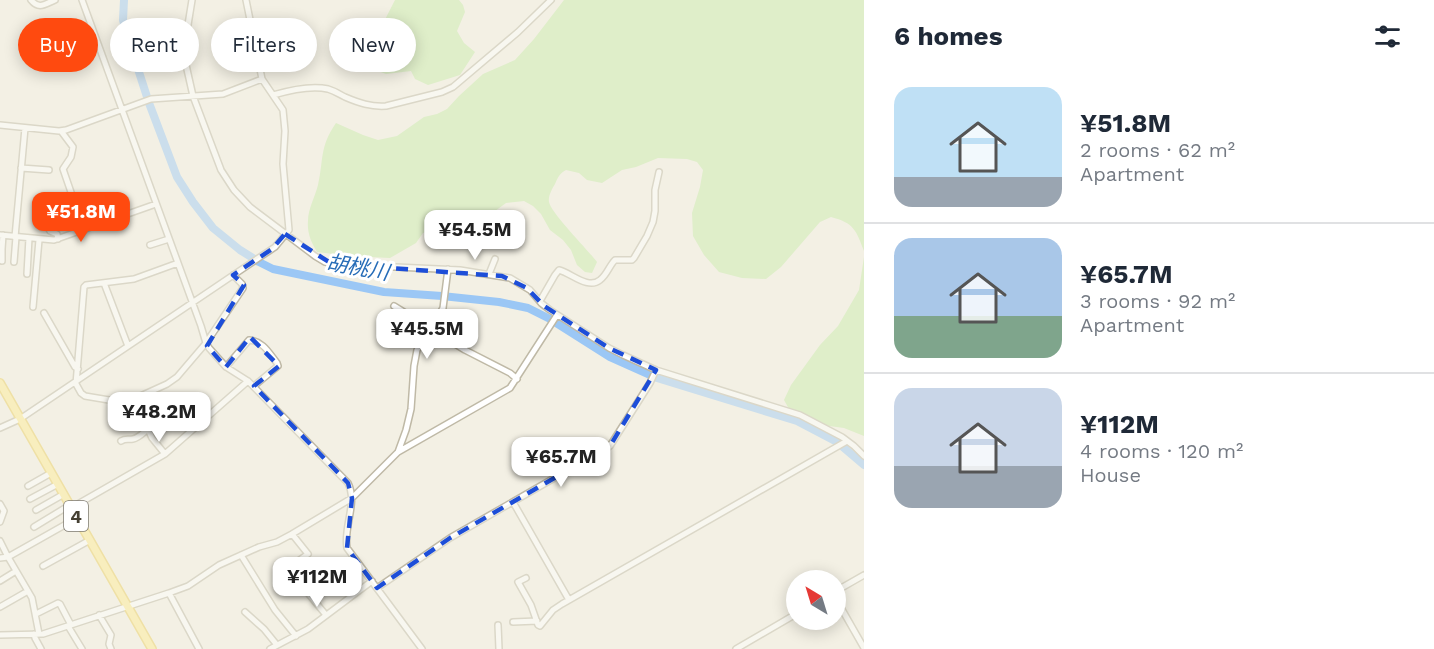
<!DOCTYPE html>
<html lang="en">
<head>
<meta charset="utf-8">
<style>
	:root { --surface:#fff; --page:#f2f2f3; --text:#1f2937; --muted:#747a83; --line:#e0e1e3; --accent:#ff4a0f }
	body { margin:0; font-family:"Work Sans","Noto Sans JP",sans-serif; background:var(--page); color:var(--text); height:100vh; display:flex; flex-direction:column; font-size:22px; white-space:nowrap }
	* { box-sizing:border-box; margin:0 }
	p { font-size:20px; color:var(--muted) }
	.icon { flex:none; width:33px; height:33px; fill:none; stroke:currentColor; stroke-width:2; stroke-linecap:round; stroke-linejoin:round }
	.map { position:relative; flex:1; overflow:hidden }
	.sheet { display:flex; flex-direction:column; background:var(--surface); width:570px }
	.sheet>* { flex:none }
	.guide { position:absolute; left:18px; top:18px; width:570px; height:54px; display:flex; gap:12px }
	.needle { width:39px; rotate:322deg }
	.tools { position:absolute; left:786px; top:570px; display:grid; gap:12px }
	.tools a { display:grid; place-items:center; width:60px; height:60px; border-radius:50%; background:var(--surface); box-shadow:0 3px 15px #0003; font-size:30px }
	.price { position:absolute; translate:-50% -51px; padding:0 14px; border-radius:12px; background:#fff; color:#222; font-size:20px; line-height:39px; filter:drop-shadow(0 2px 3px #0008) }
	.price::after { content:''; position:absolute; left:50%; top:36px; width:18px; height:14px; margin-left:-9px; background:inherit; clip-path:polygon(0 0,100% 0,50% 100%) }
	.price.active { background:var(--accent); color:#fff }
	ul { padding:0; list-style:none }
	li { display:flex; align-items:center; gap:18px; height:150px; padding:0 30px }
	li+li { border-top:2px solid var(--line) }
	li span { display:grid; place-items:center; flex:none; width:168px; height:120px; border-radius:18px; color:#555 }
	li>.icon { margin-inline-start:auto }
	span .icon { width:72px; height:72px; fill:#fffc; stroke-width:1 }
	li b { font-size:26px }
	h2 { display:flex; justify-content:space-between; align-items:center; height:72px; padding:0 30px; font-size:26px }
	.tag { padding:0 21px; border-radius:27px; background:var(--surface); box-shadow:0 3px 15px #0003; font-size:21px; line-height:54px }
	.tag.active { background:var(--accent); color:#fff }
	main { display:flex; flex:1; min-height:0 }
	.map>svg:first-child { display:block }
</style>
</head>
<body>
<main>
<div class="map">
<svg width="864" height="649" viewBox="0 0 864 649">
	<rect width="100%" height="100%" fill="#f3f0e4"/>
	<path fill="#c7eaa9" d="M395,0H459L463,5L465,12L457,31L464,43L475,52L460,75L428,85L415,79L411,71L386,74L373,69L369,60L371,47Z
		M564,0H864V251C856,230 854,223 831,217L820,222L781,267L766,279L742,278L719,272L704,255L693,236L692,213L700,187L703,170L697,162L687,159L658,158L636,167L622,170L602,183L587,180L579,173L566,170C560,173 558,177 555,184C552,189 548,196 549,202C551,213 588,250 597,262L592,273L585,272L577,265L571,250L563,240L550,230L541,214L533,206L524,201L506,203L495,211L488,222L478,225L453,233L436,229L423,233L416,243L390,258L350,256L317,252C311,242 307,233 308,221C308,209 315,197 318,185C324,159 319,148 336,123L363,135L378,140L397,136L424,117L437,114L447,109L459,96L483,74L515,60L534,39Z
		M864,257V436L844,428L800,422L789,409L784,400L791,385L820,345L838,326L859,290Z"/>
	<g fill="none" stroke-linecap="round" stroke-linejoin="round">
		<path stroke="#9bc7f5" stroke-width="8" d="M124,0L123,20L126,32L149,103L177,177L193,202L213,228L240,250L259,262L273,269L384,292L442,296L499,302L528,308L550,319L610,357L657,378L797,421L837,442L864,465"/>
		<g stroke="#bfb9a6" stroke-width="8">
			<path id="minor" d="M31,0C39,10 45,4 55,0
				M82,0L201,326L206,343L209,348L226,367L248,381L348,483C358,503 343,527 347,548L422,649
				M192,0L186,37V65L193,96L221,170L234,190L250,207L315,256L325,262L332,264L460,270L510,278L530,290L541,303L550,310L609,348L623,355L656,370L800,415L842,437L854,446L864,456
				M273,95C290,90 311,85 328,89C335,91 339,94 345,97C359,103 371,107 386,106L442,92L453,87L518,32L551,0
				M0,125L59,131L66,130L151,99L223,94L262,79
				M61,131L73,147L71,157L63,169L84,230
				M21,168L49,170
				M41,215L50,231L57,234L58,239
				M0,235L54,240L156,204
				M15,237L25,128
				M150,245L169,239
				M2,261V249L3,235
				M14,262L16,237
				M178,263L134,279L86,285L84,287L76,384L81,393L85,396L115,401L134,399L167,384L177,377L206,343L243,288L242,284L233,275
				M27,274L29,238
				M489,274L495,259
				M104,283L128,346
				M540,301L555,275L559,270C571,273 588,290 600,280C607,275 609,266 615,260H632L634,258L647,236L653,222L655,211V190L659,172
				M394,306L465,350L510,373L517,379
				M33,307L39,240
				M44,313L75,367L78,369
				M226,367L249,340C263,341 269,353 277,363L278,366L254,386
				M134,399L152,438L165,454
				M0,428L20,419L263,255L275,247L289,230L283,164L285,131L283,110L262,79L246,0
				M121,441C126,438 128,440 133,439C139,438 144,432 148,429
				M398,452L406,430L411,409L414,366L417,350L443,308L448,269
				M28,486L51,473
				M30,499L58,484
				M513,502L569,600
				M0,504L4,511L0,522
				M71,508L165,454L248,381
				M36,510L64,494
				M34,527L70,505
				M0,541L8,557L32,598L39,634
				M241,555L275,610L296,636
				M0,558L8,557L77,518
				M43,566L90,540
				M288,569L326,615
				M280,574L308,554L292,534
				M526,578L518,582L531,605L538,625L540,626L553,610L562,604L847,441
				M0,581L16,571
				M377,588L450,538L610,446L650,383L656,370
				M836,591L864,575
				M836,599L864,648
				M0,607L28,591
				M245,612L264,629L277,645
				M36,614L58,603L60,604L71,625
				M99,615L111,635L109,644L111,649
				M513,622L537,621
				M498,625L499,649
				M68,626L82,649
				M34,634L35,638L41,649
				M0,635L43,634L169,593
				M199,649L169,593L188,586L219,565L259,547L277,542L292,534L352,498L398,452L510,388L557,315
				M270,649L308,629L372,581
				M736,649L796,614"/>
		</g>
		<g stroke="#ebcd5a" stroke-width="10">
			<path id="major" d="M0,383L152,649"/>
		</g>
		<use href="#minor" stroke="#fff" stroke-width="5"/>
		<use href="#major" stroke="#ffea91" stroke-width="7"/>
	</g>
	<path d="M0 0H864V649H0ZM285,234L332,264L502,276L527,288L544,306L609,348L656,370L610,446L450,538L377,588L347,548L352,498L348,483L254,386L279,366L250,337L226,367L207,346L244,285L233,275L272,249Z" fill="#f3f0e4" fill-opacity=".55" fill-rule="evenodd"/>
	<path fill="none" stroke="#1d4ed8" stroke-width="4.5" stroke-dasharray="12 8" stroke-linejoin="round" d="M285,234L332,264L502,276L527,288L544,306L609,348L656,370L610,446L450,538L377,588L347,548L352,498L348,483L254,386L279,366L250,337L226,367L207,346L244,285L233,275L272,249Z"/>
	<g text-anchor="middle" dominant-baseline="central" stroke-width="6" stroke-linejoin="round" paint-order="stroke">
		<rect fill="#fff" stroke="#7d7970" stroke-width="1.5" x="64" y="501" width="24" height="30" rx="4.5"/>
		<g font-size="18" font-weight="bold" fill="#454033">
			<text x="76" y="516">4</text>
		</g>
		<g font-size="21" font-style="italic" fill="#266cb7" stroke="#fff">
			<text transform="translate(358 267) rotate(10)">胡桃川</text>
		</g>
	</g>
</svg>
<div class="tools">
<a><svg class="needle" viewBox="-14 -14 28 28"><path d="M0-13l5 13h-10z" fill="#e53935"/><path d="M0 13l5-13h-10z" fill="#747a83"/></svg></a>
</div>
<b class="price active" style="left:81px;top:243px">¥51.8M</b>
<b class="price" style="left:475px;top:261px">¥54.5M</b>
<b class="price" style="left:427px;top:360px">¥45.5M</b>
<b class="price" style="left:159px;top:443px">¥48.2M</b>
<b class="price" style="left:561px;top:488px">¥65.7M</b>
<b class="price" style="left:317px;top:608px">¥112M</b>
<div class="guide">
<a class="tag active">Buy</a>
<a class="tag">Rent</a>
<a class="tag">Filters</a>
<a class="tag">New</a>
</div>
</div>
<section class="sheet">
<h2>6 homes<svg class="icon" aria-label="filters" viewBox="0 0 24 24"><path d="M4 7h16M4 17h16"/><circle cx="9" cy="7" r="2"/><circle cx="15" cy="17" r="2"/></svg></h2>
<ul>
<li><span style="background:linear-gradient(#bfe0f5 75%,#9aa5b1 0)"><svg class="icon" aria-label="home" viewBox="0 0 24 24"><path d="M3 11l9-7 9 7M6 9v11h12V9"/></svg></span><div><b>¥51.8M</b><p>2 rooms · 62 m²</p><p>Apartment</p></div></li>
<li><span style="background:linear-gradient(#a9c7e8 65%,#7fa58c 0)"><svg class="icon" aria-label="home" viewBox="0 0 24 24"><path d="M3 11l9-7 9 7M6 9v11h12V9"/></svg></span><div><b>¥65.7M</b><p>3 rooms · 92 m²</p><p>Apartment</p></div></li>
<li><span style="background:linear-gradient(#c9d6e8 65%,#9aa5b1 0)"><svg class="icon" aria-label="home" viewBox="0 0 24 24"><path d="M3 11l9-7 9 7M6 9v11h12V9"/></svg></span><div><b>¥112M</b><p>4 rooms · 120 m²</p><p>House</p></div></li>
</ul>
</section>
</main>
</body>
</html>
